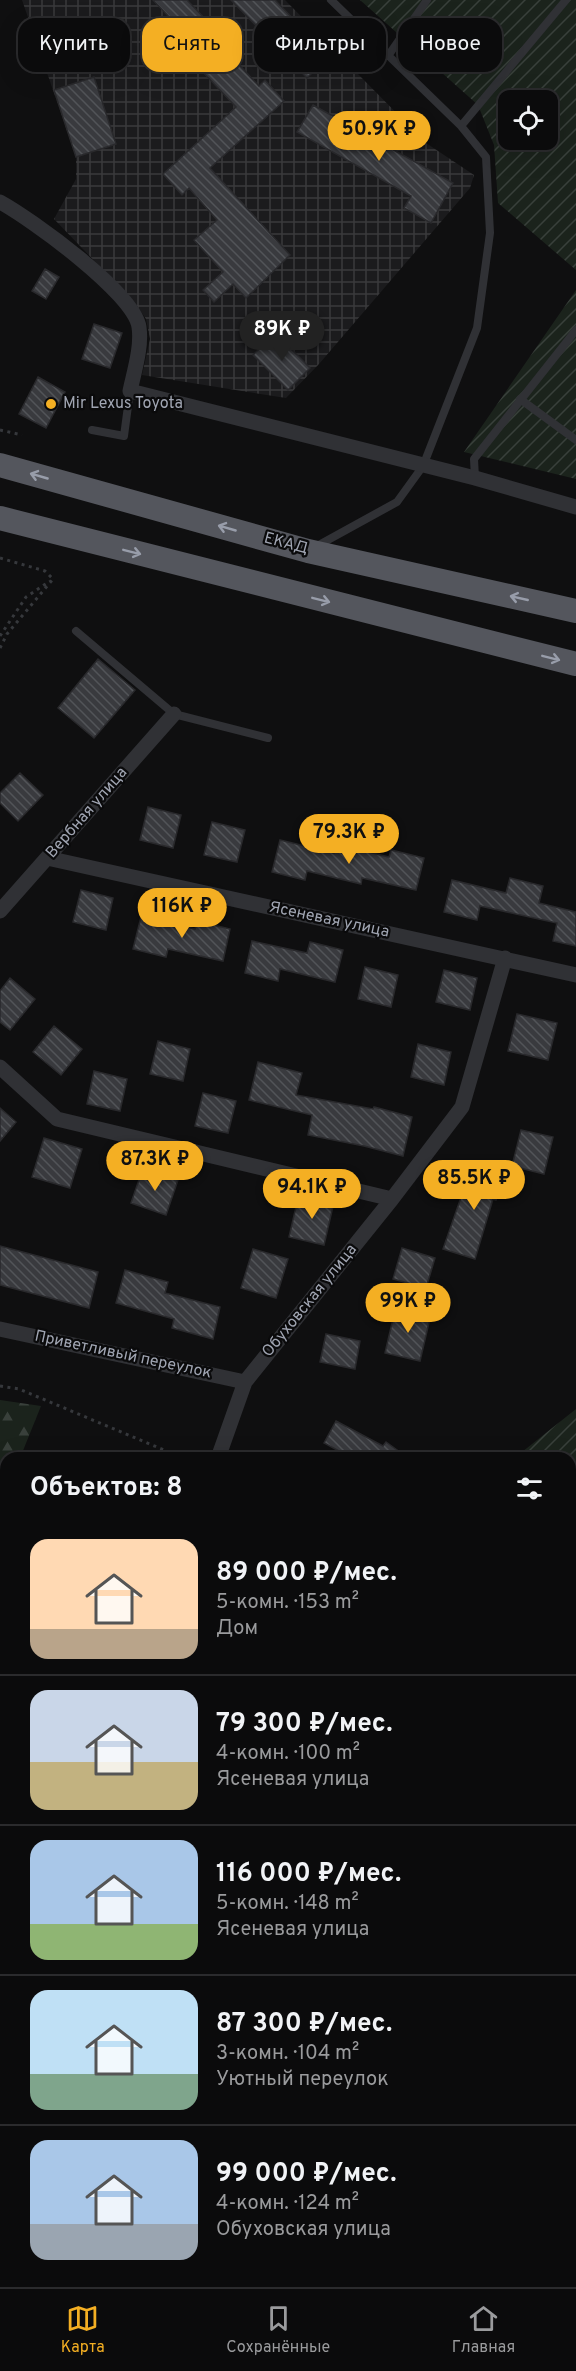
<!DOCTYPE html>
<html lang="ru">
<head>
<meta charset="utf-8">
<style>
	:root { --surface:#0b0b0c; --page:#141415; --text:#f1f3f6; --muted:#9a9b9d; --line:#2b2b2d; --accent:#f4af23 }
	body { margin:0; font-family:Overpass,sans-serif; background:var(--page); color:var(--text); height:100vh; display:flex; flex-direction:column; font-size:22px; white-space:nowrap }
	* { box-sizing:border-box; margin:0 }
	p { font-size:20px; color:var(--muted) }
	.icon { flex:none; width:33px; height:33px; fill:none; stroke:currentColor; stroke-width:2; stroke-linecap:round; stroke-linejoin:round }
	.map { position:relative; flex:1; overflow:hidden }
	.details { position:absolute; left:0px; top:1452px; width:576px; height:836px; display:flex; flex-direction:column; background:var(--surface); border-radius:18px 18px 0 0; box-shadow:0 6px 24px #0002,0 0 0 2px var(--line) }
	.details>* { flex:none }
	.guide { position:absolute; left:18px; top:18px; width:540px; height:54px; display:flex; gap:12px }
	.fabs { position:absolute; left:498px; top:90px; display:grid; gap:12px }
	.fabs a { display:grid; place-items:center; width:60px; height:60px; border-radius:12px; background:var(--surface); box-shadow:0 6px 24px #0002,0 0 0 2px var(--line); font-size:30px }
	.price { position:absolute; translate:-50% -51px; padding:0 14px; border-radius:21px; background:var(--accent); color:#111; font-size:20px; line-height:39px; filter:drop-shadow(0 2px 3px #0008) }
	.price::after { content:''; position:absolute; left:50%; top:36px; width:18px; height:14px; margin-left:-9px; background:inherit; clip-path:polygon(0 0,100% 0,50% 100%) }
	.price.active { background:#222; color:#fff }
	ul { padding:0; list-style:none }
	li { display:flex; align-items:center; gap:18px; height:150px; padding:0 30px }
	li+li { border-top:2px solid var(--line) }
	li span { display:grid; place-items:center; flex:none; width:168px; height:120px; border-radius:18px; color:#555 }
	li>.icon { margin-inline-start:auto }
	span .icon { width:72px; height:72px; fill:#fffc; stroke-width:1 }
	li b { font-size:26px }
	h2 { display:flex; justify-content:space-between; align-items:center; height:72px; padding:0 30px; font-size:26px }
	.tag { padding:0 21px; border-radius:18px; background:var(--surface); box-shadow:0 6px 24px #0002,0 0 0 2px var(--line); font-size:21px; line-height:54px }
	.tag.active { background:var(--accent); color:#111 }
	.tabs { display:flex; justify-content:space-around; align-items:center; height:84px; border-top:2px solid var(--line); background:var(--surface); font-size:16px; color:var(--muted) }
	.tabs a { display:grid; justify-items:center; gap:3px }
	.tabs .active { color:var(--accent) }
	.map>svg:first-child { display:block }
</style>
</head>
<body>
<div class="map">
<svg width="576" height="2287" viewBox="0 0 576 2287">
	<defs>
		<pattern id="industrial-grid" width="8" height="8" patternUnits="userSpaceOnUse" patternTransform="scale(1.5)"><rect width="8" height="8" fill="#1b1b1d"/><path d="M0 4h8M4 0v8" fill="none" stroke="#39393b"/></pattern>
		<pattern id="forest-firs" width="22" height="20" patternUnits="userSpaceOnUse" patternTransform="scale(1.5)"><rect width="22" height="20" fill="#1b231c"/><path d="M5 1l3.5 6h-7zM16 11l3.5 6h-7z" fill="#39403b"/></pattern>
		<pattern id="wetland-marsh" width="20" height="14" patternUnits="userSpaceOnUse" patternTransform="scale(1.5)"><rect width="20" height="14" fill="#1b231c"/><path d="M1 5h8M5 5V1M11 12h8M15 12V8" fill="none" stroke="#39403b"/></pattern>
		<pattern id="garden-furrows" width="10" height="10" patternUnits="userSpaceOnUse" patternTransform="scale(1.5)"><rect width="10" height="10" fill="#1b231c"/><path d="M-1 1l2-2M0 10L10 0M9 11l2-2" fill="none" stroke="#39403b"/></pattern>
		<pattern id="building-back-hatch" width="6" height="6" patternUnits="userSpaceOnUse" patternTransform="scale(1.5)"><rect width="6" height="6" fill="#393a3e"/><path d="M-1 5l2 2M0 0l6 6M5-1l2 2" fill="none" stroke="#525458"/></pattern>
	</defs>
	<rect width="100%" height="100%" fill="#0f0f10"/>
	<path fill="url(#industrial-grid)" d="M22,0H285L426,143L474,175L470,188L319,364L286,398L142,375L150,339L146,319L135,303L54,219L76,179V157Z
		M570,2242L576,2248V2287H361L371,2282H570Z"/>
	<path fill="url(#forest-firs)" d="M0,1400L41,1406L20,1458H6V1477L0,1476Z
		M570,1703L576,1706V2010L570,2008Z"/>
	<path fill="url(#wetland-marsh)" d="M0,1999H6V2282H105L99,2287H0Z"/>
	<path fill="url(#garden-furrows)" fill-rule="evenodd" d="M360,0H576V270L498,203L494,145L478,105ZM508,100H548V140H508Z
		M576,290V479L464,452Z
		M576,1409V1478L570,1475V1458H534L522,1452Z"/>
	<path fill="#262d34" d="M570,2108L576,2110V2162L570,2160Z"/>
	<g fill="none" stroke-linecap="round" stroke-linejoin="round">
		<path stroke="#262d34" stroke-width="28" d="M0,2136L6,2140"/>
	</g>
	<path fill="url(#building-back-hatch)" stroke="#29292c" stroke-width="1.5" d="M153,0H187L210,24L205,28L259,86L265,80L284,101L210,168L290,255L246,298L233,284L214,302L203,290L223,272L194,240L217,220L189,188L182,195L163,174L236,107L182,50L192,41Z
		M231,0H275L329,56L307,78Z
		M94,77L116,144L76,157L54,90Z
		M313,105L453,183L431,223L404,208L411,196L297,132Z
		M45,269L59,277L46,299L32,291Z
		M94,324L122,333L110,368L82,359Z
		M275,333L310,368L288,390L253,355Z
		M38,377L65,392L46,428L19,414Z
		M98,659L135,690L94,738L58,708Z
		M20,773L43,795L18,821L0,803V793Z
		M148,807L181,815L173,848L140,840Z
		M212,822L245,830L237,862L204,855Z
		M280,840L334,853L336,844L389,857L391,850L424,858L416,890L362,878L361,884L307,871L305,880L272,872Z
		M510,878L543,886L539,903L576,912V946L553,941L557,923L480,906L477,920L444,912L452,880L506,893Z
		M81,890L113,898L106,930L73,922Z
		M141,917L195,929L197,921L230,929L223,961L168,949L166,957L133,949Z
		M252,941L307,953L310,942L343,950L335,982L280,969L278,981L245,973Z
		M365,967L398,975L391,1007L358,999Z
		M444,970L477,978L470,1010L436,1002Z
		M10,978L35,999L10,1030L0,1022V991Z
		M517,1014L557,1023L548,1060L508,1051Z
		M54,1026L82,1049L61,1075L33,1052Z
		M158,1041L190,1049L183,1081L150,1074Z
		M418,1044L451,1052L444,1085L411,1077Z
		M258,1062L302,1073L296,1095L373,1109L374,1107L412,1117L403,1156L364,1146L308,1135L312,1115L249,1100Z
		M94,1071L127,1079L120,1111L87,1104Z
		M203,1093L236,1101L228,1133L195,1126Z
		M0,1108L16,1122L0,1141Z
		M521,1130L553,1137L544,1174L512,1166Z
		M44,1138L82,1149L70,1188L32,1177Z
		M473,1163L506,1175L496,1200L493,1199L475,1259L443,1249Z
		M143,1168L178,1180L166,1215L131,1203Z
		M299,1194L334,1202L324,1245L289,1237Z
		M0,1246L98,1272L89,1308L0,1285Z
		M402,1248L435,1258L426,1288L393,1279Z
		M253,1249L288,1259L276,1298L241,1288Z
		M125,1270L168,1282L165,1293L220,1307L213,1339L172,1328L174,1319L116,1303Z
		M396,1306L431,1314L420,1361L385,1353Z
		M326,1334L360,1341L355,1369L320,1362Z
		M336,1421L383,1446L386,1442L408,1458H352L324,1443Z"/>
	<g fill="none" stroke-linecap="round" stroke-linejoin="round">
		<path stroke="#36383c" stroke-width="3" stroke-dasharray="3 4.5" stroke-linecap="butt" d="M0,430L22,435
			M0,558L45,571L53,579
			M0,636L26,597L50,581
			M0,648L7,634L53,579
			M0,1386L19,1389L183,1458"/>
		<path stroke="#303135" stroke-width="8" d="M388,56L427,0
			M461,126L566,0
			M520,399L576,440
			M92,430L124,436L130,391
			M475,478L474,459L576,330
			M317,546L397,502L423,466L477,328L490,233L486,157L461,126L331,0
			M76,631L174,714L268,738
			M570,1501L576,1495
			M570,2205L576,2210
			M313,2287L322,2282"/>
		<path stroke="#303135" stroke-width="15" d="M0,202C31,219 134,293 139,327C142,347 134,372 130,391L475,478L576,507
			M47,858L576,975
			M0,911L174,714
			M0,1067L57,1119L392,1199
			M0,1329L245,1382
			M218,1458L245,1382L392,1199L462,1107L505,958"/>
		<path stroke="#3e4045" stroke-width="21" d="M0,1533L6,1535
			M570,1683L576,1685"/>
		<path stroke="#54565d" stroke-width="24" d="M0,465L308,551L576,611
			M0,518L576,664"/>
		<g stroke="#47494e" stroke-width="7">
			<path id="rail" d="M0,1968L6,1969
				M0,1978H6
				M570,2057L576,2058
				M570,2069L576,2071"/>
		</g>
		<use href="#rail" stroke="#0a0a0b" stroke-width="4.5" stroke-dasharray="14" stroke-linecap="butt"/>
	</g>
	<defs><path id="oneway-shaft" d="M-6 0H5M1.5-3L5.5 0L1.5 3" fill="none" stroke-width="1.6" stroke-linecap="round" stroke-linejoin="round" transform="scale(1.5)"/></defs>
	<g stroke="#989daa">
		<use href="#oneway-shaft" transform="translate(39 476) rotate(-164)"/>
		<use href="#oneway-shaft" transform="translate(227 528) rotate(-164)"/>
		<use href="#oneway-shaft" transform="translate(132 552) rotate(14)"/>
		<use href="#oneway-shaft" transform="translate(519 598) rotate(-167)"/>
		<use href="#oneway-shaft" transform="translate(321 600) rotate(14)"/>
		<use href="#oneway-shaft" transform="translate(551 658) rotate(14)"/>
	</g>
	<circle fill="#f4af23" stroke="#0a0a0b" stroke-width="2" cx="51" cy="404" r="6"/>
	<g text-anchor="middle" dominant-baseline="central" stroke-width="4.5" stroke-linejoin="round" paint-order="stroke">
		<g font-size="16" fill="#a0a5b2" stroke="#0a0a0b" text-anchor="start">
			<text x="63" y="404">Mir Lexus Toyota</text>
		</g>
		<g font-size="16" fill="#a0a5b2" stroke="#0a0a0b">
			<text transform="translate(286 544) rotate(15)">ЕКАД</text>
			<text transform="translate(87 813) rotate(-49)">Вербная улица</text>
			<text transform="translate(329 920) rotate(12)">Ясеневая улица</text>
			<text transform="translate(310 1301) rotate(-51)">Обуховская улица</text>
			<text transform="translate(123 1355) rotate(12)">Приветливый переулок</text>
		</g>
	</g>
</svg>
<div class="fabs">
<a><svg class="icon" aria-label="locate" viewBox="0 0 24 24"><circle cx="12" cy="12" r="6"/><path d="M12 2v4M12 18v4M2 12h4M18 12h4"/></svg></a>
</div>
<b class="price" style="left:379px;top:162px">50.9K ₽</b>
<b class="price active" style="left:282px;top:362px">89K ₽</b>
<b class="price" style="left:349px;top:865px">79.3K ₽</b>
<b class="price" style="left:182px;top:939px">116K ₽</b>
<b class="price" style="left:155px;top:1192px">87.3K ₽</b>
<b class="price" style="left:474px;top:1211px">85.5K ₽</b>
<b class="price" style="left:312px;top:1220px">94.1K ₽</b>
<b class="price" style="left:408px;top:1334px">99K ₽</b>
<div class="guide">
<a class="tag">Купить</a>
<a class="tag active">Снять</a>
<a class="tag">Фильтры</a>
<a class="tag">Новое</a>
</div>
<section class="details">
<h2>Объектов: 8<svg class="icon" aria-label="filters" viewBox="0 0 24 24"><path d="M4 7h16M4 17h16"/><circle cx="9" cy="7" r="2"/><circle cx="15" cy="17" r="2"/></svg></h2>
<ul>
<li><span style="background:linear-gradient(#ffd9b3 75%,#b9a48a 0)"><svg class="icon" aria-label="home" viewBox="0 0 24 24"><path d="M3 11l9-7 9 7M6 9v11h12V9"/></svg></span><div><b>89 000 ₽/мес.</b><p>5-комн. · 153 m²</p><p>Дом</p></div></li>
<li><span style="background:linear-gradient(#c9d6e8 60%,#c2b280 0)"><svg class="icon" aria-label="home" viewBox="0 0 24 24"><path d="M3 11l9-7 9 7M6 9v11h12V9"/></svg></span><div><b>79 300 ₽/мес.</b><p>4-комн. · 100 m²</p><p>Ясеневая улица</p></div></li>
<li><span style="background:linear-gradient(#a9c7e8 70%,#8fb573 0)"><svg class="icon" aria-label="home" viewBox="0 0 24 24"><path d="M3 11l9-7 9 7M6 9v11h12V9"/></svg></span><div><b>116 000 ₽/мес.</b><p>5-комн. · 148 m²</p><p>Ясеневая улица</p></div></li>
<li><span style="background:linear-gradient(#bfe0f5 70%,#7fa58c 0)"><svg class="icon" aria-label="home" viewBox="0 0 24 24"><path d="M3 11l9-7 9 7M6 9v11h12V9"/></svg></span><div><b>87 300 ₽/мес.</b><p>3-комн. · 104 m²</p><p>Уютный переулок</p></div></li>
<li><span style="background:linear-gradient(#a9c7e8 70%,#9aa5b1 0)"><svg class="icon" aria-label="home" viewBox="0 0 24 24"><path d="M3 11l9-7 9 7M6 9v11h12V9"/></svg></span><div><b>99 000 ₽/мес.</b><p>4-комн. · 124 m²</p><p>Обуховская улица</p></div></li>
</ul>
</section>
</div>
<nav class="tabs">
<a class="active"><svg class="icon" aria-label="map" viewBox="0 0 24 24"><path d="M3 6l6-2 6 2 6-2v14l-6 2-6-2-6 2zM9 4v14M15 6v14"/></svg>Карта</a>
<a><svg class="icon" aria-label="saved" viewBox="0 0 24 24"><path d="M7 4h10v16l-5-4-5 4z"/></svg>Сохранённые</a>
<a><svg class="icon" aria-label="home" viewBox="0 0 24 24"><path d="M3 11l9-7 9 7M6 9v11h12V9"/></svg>Главная</a>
</nav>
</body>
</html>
